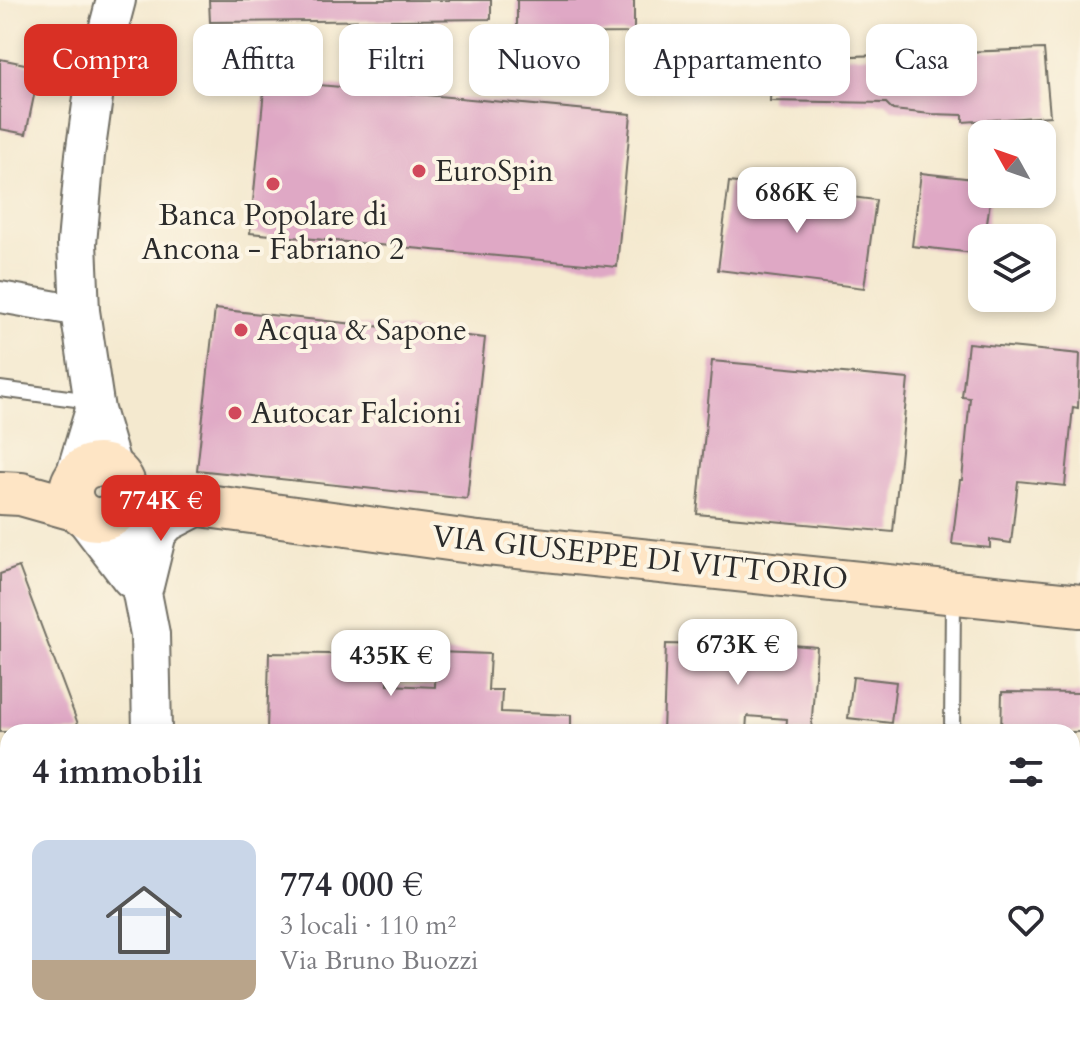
<!DOCTYPE html>
<html lang="it">
<head>
<meta charset="utf-8">
<style>
	:root { --surface:#fff; --page:#f2f2f3; --text:#2b2b33; --muted:#7c7c81; --line:#e1e1e2; --accent:#d93025 }
	body { margin:0; font-family:Cardo,serif; background:var(--page); color:var(--text); height:100vh; display:flex; flex-direction:column; font-size:30px; white-space:nowrap }
	* { box-sizing:border-box; margin:0 }
	p { font-size:26px; color:var(--muted) }
	.icon { flex:none; width:44px; height:44px; fill:none; stroke:currentColor; stroke-width:2; stroke-linecap:round; stroke-linejoin:round }
	.map { position:relative; flex:1; overflow:hidden }
	.side { position:absolute; left:0px; top:724px; width:1080px; height:314px; display:flex; flex-direction:column; background:var(--surface); border-radius:24px 24px 0 0; box-shadow:0 4px 12px #0003 }
	.side>* { flex:none }
	.hud { position:absolute; left:24px; top:24px; width:1032px; height:72px; display:flex; gap:16px }
	.needle { width:52px; rotate:310deg }
	.buttons { position:absolute; left:968px; top:120px; display:grid; gap:16px }
	.buttons a { display:grid; place-items:center; width:88px; height:88px; border-radius:16px; background:var(--surface); box-shadow:0 4px 12px #0003; font-size:40px }
	.price { position:absolute; translate:-50% -68px; padding:0 18px; border-radius:16px; background:#fff; color:#222; font-size:26px; line-height:52px; filter:drop-shadow(0 2px 4px #0008) }
	.price::after { content:''; position:absolute; left:50%; top:48px; width:24px; height:18px; margin-left:-12px; background:inherit; clip-path:polygon(0 0,100% 0,50% 100%) }
	.price.current { background:var(--accent); color:#fff }
	ul { padding:0; list-style:none }
	li { display:flex; align-items:center; gap:24px; height:200px; padding:0 32px }
	li+li { border-top:2px solid var(--line) }
	li span { display:grid; place-items:center; flex:none; width:224px; height:160px; border-radius:16px; color:#555 }
	li>.icon { margin-inline-start:auto }
	span .icon { width:96px; height:96px; fill:#fffc; stroke-width:1 }
	li b { font-size:34px }
	h2 { display:flex; justify-content:space-between; align-items:center; height:96px; padding:0 32px; font-size:34px }
	.chip { padding:0 28px; border-radius:16px; background:var(--surface); box-shadow:0 4px 12px #0003; font-size:28px; line-height:72px }
	.chip.current { background:var(--accent); color:#fff }
	.map>svg:first-child { display:block }
</style>
</head>
<body>
<div class="map">
<svg width="1080" height="1037" viewBox="0 0 1080 1037">
	<rect width="100%" height="100%" fill="#fcf5e5"/>
	<filter id="ink" filterUnits="userSpaceOnUse"><feTurbulence type="fractalNoise" baseFrequency=".0125" numOctaves="2"/><feDisplacementMap in="SourceGraphic" scale="16" xChannelSelector="R" yChannelSelector="G"/><feConvolveMatrix kernelMatrix="1 2 1 2 8 2 1 2 1" color-interpolation-filters="sRGB"/></filter>
	<filter id="wash" filterUnits="userSpaceOnUse"><feTurbulence type="fractalNoise" baseFrequency=".006" numOctaves="4" result="noise"/><feDisplacementMap in="SourceGraphic" scale="32" xChannelSelector="R" yChannelSelector="G"/><feGaussianBlur stdDeviation="1.8" result="paint"/><feColorMatrix in="noise" values="0 0 0 0 0 0 0 0 0 0 0 0 0 0 0 0 0 1.4 0 .05"/><feComposite in="paint" operator="in"/></filter>
	<g filter="url(#wash)">
		<rect width="100%" height="100%" fill="#f4e9cf"/>
		<g id="blocks">
			<path fill="#dfa8c5" d="M209,0H491V19L210,22Z
				M517,0H634V33L517,34Z
				M1044,49L1050,116L963,122V115L931,114L893,110L886,103L770,101L772,59Z
				M0,59L40,67L26,134L0,129Z
				M265,80L631,114L617,267L250,233Z
				M921,173L982,180V194H991L985,238H982V254L912,246Z
				M729,182L876,200L864,288L718,270Z
				M215,309L485,338L467,499L197,470Z
				M968,343L1080,354L1078,408L1073,407L1065,486L1018,481L1011,543L990,540V548L952,544L960,480H962L970,398L962,397Z
				M712,361L908,379L893,532L697,514Z
				M19,567L81,732H0V574Z
				M666,644L780,647V644L817,647L811,732H786L787,719L747,716L746,732H663Z
				M436,652L490,654L488,690H502L501,712L571,715V732H267L269,653L389,655L388,685L435,687Z
				M853,677L896,682L891,723L848,718Z
				M1002,692L1080,693V732H1001Z"/>
		</g>
	</g>
	<g filter="url(#ink)">
		<use href="#blocks" fill-opacity="0" stroke="#716e64" stroke-width="2"/>
		<g fill="none" stroke-linecap="round" stroke-linejoin="round">
			<g stroke="#716e64" stroke-width="18">
				<path id="service" d="M0,389L91,401
					M952,732L953,596
					M1072,771H1080
					M950,1037V1030"/>
			</g>
			<g stroke="#716e64" stroke-width="26">
				<path id="pedestrian" d="M1072,805L1080,813"/>
			</g>
			<g stroke="#716e64" stroke-width="34">
				<path id="minor" d="M0,297L80,311"/>
			</g>
			<g stroke="#716e64" stroke-width="42">
				<path id="tertiary" d="M112,468L95,410L80,311L77,243L85,155L96,76L116,0
					M74,479L95,410
					M120,509L142,593L150,634L152,732
					M83,515L131,578
					M144,586L157,533L167,522L200,505
					M130,1037L131,1030"/>
			</g>
			<g stroke="#716e64" stroke-width="46">
				<path id="secondary" d="M71 492a27 27 0 1 1 54 0a27 27 0 1 1-54 0Z
					M0,493L21,494L78,510
					M122,502L154,506L200,505L478,543L1080,606"/>
			</g>
			<path stroke="#716e64" stroke-width="5" stroke-dasharray="6 6" stroke-linecap="butt" d="M1072,996L1080,989
				M1029,1037L1037,1030"/>
			<use href="#service" stroke="#fff" stroke-width="14"/>
			<use href="#pedestrian" stroke="#fff" stroke-width="22"/>
			<use href="#minor" stroke="#fff" stroke-width="30"/>
			<use href="#tertiary" stroke="#fff" stroke-width="38"/>
			<use href="#secondary" stroke="#fee5c5" stroke-width="42"/>
		</g>
	</g>
	<g fill="#d1495b" stroke="#fcf5e5" stroke-width="3">
		<circle cx="419" cy="171" r="8"/>
		<circle cx="273" cy="184" r="8"/>
		<circle cx="241" cy="330" r="8"/>
		<circle cx="235" cy="413" r="8"/>
	</g>
	<g text-anchor="middle" dominant-baseline="central" stroke-width="8" stroke-linejoin="round" paint-order="stroke">
		<g font-size="30" fill="#2b2b2b" stroke="#fcf5e5" text-anchor="start">
			<text x="435" y="171">EuroSpin</text>
			<text x="273" y="215" text-anchor="middle">Banca Popolare di<tspan x="273" dy="34">Ancona - Fabriano 2</tspan></text>
			<text x="257" y="330">Acqua &amp; Sapone</text>
			<text x="251" y="413">Autocar Falcioni</text>
		</g>
		<g font-size="30" fill="#2b2b2b" stroke="#fcf5e5">
			<text transform="translate(640 558) rotate(6)">VIA GIUSEPPE DI VITTORIO</text>
		</g>
	</g>
</svg>
<div class="buttons">
<a><svg class="needle" viewBox="-14 -14 28 28"><path d="M0-13l5 13h-10z" fill="#e53935"/><path d="M0 13l5-13h-10z" fill="#7c7c81"/></svg></a>
<a><svg class="icon" aria-label="layers" viewBox="0 0 24 24"><path d="M12 4l9 5-9 5-9-5zM3 14l9 5 9-5"/></svg></a>
</div>
<b class="price" style="left:797px;top:235px">686K €</b>
<b class="price current" style="left:161px;top:543px">774K €</b>
<b class="price" style="left:738px;top:687px">673K €</b>
<b class="price" style="left:391px;top:698px">435K €</b>
<div class="hud">
<a class="chip current">Compra</a>
<a class="chip">Affitta</a>
<a class="chip">Filtri</a>
<a class="chip">Nuovo</a>
<a class="chip">Appartamento</a>
<a class="chip">Casa</a>
</div>
<section class="side">
<h2>4 immobili<svg class="icon" aria-label="filters" viewBox="0 0 24 24"><path d="M4 7h16M4 17h16"/><circle cx="9" cy="7" r="2"/><circle cx="15" cy="17" r="2"/></svg></h2>
<ul>
<li><span style="background:linear-gradient(#c9d6e8 75%,#b9a48a 0)"><svg class="icon" aria-label="home" viewBox="0 0 24 24"><path d="M3 11l9-7 9 7M6 9v11h12V9"/></svg></span><div><b>774 000 €</b><p>3 locali · 110 m²</p><p>Via Bruno Buozzi</p></div><svg class="icon" aria-label="heart" viewBox="0 0 24 24"><path d="M12 20l-8-8c-3-5 5-10 8-4 3-6 11-1 8 4z"/></svg></li>
</ul>
</section>
</div>
</body>
</html>
